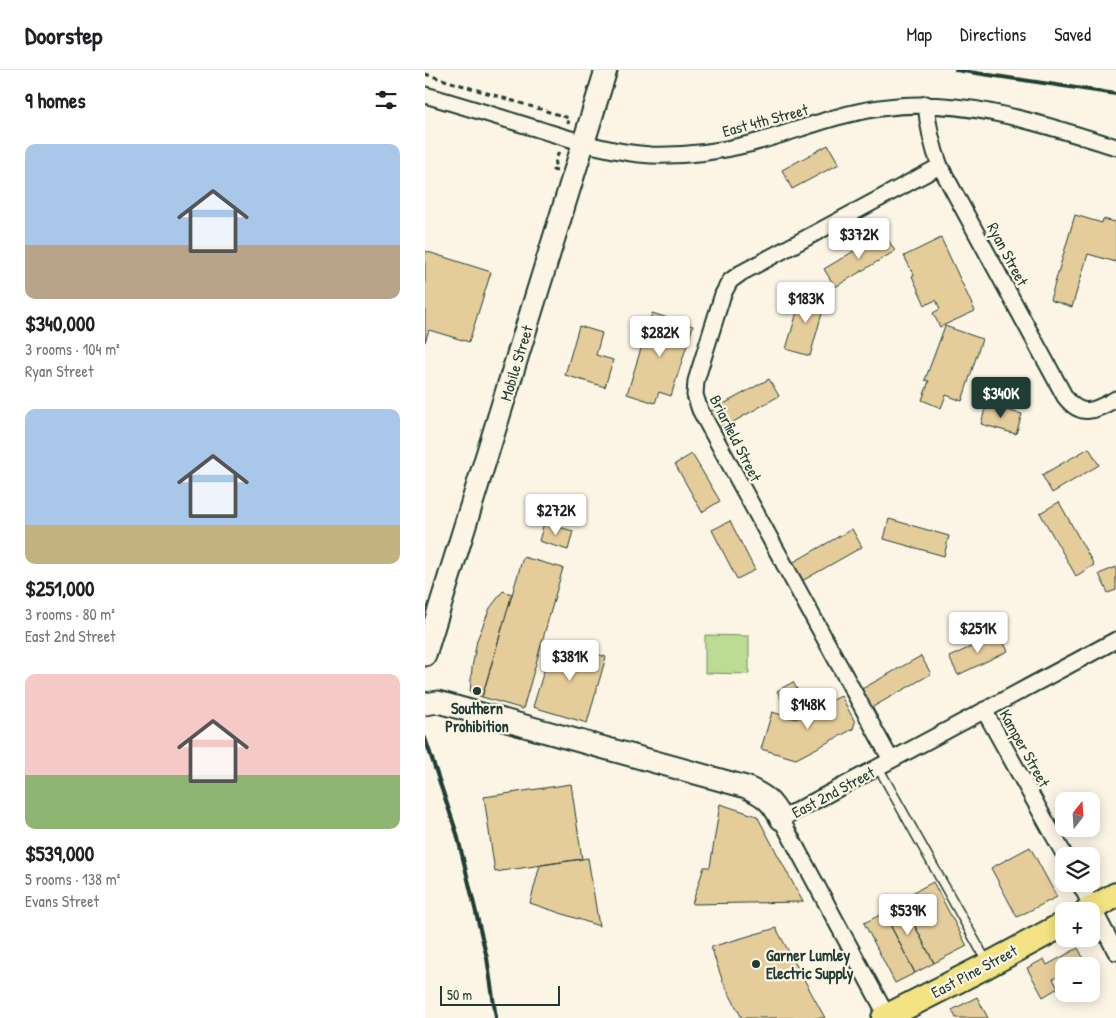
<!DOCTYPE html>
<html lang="en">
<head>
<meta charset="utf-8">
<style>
	:root { --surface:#fff; --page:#f6f6f6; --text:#202124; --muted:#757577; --line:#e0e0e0; --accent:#1f3d34 }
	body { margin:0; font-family:"Patrick Hand",sans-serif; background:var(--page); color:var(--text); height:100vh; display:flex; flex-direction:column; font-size:19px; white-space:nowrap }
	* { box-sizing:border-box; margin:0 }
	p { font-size:16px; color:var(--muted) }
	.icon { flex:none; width:28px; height:28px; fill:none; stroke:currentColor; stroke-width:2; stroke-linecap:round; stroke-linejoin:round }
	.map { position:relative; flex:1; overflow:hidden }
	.side { display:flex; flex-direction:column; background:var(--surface); width:425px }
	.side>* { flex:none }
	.needle { width:32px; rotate:17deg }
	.buttons { position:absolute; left:630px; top:722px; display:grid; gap:10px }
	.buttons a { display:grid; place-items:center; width:45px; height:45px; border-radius:10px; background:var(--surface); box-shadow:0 2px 12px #0003; font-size:25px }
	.scale { position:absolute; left:15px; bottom:12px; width:120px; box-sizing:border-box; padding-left:5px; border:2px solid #1f3d34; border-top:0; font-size:14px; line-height:18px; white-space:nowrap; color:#1f3d34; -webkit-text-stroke:4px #fcf5e5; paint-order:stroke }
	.price { position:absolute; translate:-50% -42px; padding:0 11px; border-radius:5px; background:#fff; color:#222; font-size:16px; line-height:32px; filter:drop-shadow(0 1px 2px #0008) }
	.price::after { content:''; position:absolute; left:50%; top:30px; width:15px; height:11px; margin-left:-8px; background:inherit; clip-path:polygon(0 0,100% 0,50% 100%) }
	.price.current { background:var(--accent); color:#fff }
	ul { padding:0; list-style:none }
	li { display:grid; align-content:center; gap:10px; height:265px; padding:0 25px }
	li span { display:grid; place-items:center; height:155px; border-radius:10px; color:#555 }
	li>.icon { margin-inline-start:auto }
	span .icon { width:90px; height:90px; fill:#fffc; stroke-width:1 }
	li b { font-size:21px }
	h2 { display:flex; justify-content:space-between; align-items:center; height:60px; padding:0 25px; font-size:21px }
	header { display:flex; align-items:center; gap:30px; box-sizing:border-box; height:70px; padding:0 25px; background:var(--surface); border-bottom:1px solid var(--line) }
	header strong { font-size:24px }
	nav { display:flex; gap:28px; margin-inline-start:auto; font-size:18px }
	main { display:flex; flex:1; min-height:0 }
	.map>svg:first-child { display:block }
</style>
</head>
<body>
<header>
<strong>Doorstep</strong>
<nav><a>Map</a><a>Directions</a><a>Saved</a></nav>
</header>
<main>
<section class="side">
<h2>9 homes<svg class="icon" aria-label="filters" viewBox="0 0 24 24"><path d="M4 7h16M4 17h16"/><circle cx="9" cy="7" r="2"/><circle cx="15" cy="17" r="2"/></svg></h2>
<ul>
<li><span style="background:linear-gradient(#a9c7e8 65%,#b9a48a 0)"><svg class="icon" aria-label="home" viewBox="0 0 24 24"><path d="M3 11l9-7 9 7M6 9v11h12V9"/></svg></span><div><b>$340,000</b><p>3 rooms · 104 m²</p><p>Ryan Street</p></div></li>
<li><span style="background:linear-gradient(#a9c7e8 75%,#c2b280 0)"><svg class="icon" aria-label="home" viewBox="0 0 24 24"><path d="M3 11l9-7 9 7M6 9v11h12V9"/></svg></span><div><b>$251,000</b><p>3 rooms · 80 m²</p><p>East 2nd Street</p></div></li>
<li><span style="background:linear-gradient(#f6c9c9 65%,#8fb573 0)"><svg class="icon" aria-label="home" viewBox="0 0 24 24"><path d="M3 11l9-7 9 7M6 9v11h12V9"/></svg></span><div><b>$539,000</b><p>5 rooms · 138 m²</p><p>Evans Street</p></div></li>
</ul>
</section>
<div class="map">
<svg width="691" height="948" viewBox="0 0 691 948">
	<rect width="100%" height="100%" fill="#fcf5e5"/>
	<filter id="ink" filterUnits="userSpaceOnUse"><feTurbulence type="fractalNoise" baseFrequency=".02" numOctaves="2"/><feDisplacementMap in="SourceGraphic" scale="10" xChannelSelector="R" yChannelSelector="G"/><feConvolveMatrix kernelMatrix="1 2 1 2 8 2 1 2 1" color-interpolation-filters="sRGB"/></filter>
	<g filter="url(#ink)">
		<path fill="#bcdc94" stroke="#6e8c64" d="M280,565L324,566V604L280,603Z"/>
		<path fill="#e5cc9b" stroke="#1f3d34" d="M403,75L414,94L367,119L357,100Z
			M650,145L677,153L678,149L691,152V192L663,184L647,237L625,230Z
			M459,163L470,181L410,217L399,199Z
			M516,168L550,241L515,257L508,243L515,239L511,230L500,235L487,206L489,205L479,186Z
			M0,181L66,202L44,272L4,260L0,272Z
			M378,222L401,229L385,286L361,279Z
			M227,243L268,256L246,326L234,322L230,333L202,324Z
			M154,256L177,263L171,285L188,290L180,317L140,305Z
			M520,256L557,269L537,331L521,325L516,338L497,330L504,311L500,310Z
			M344,309L354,326L294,360L284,342Z
			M561,335L597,344L591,364L556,354Z
			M664,378L674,395L627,423L617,405Z
			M267,384L295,431L277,442L250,394Z
			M634,432L669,495L651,506L615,443Z
			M464,449L524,466L519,486L459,469Z
			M305,451L330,500L312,509L287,460Z
			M119,453L148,461L143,480L114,471Z
			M427,459L437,477L377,511L367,493Z
			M98,487L138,498L98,639L57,627Z
			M691,497V520L683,523L674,504Z
			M78,521L87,524L57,627L45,622L47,598L52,570L65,538Z
			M574,564L583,581L533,605L524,587Z
			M128,571L181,587L162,653L108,637Z
			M496,586L506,604L446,638L435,620Z
			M368,612L377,629L361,638L352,621Z
			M416,626L430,652L428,659L371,689L336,679L347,642L371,649Z
			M146,714L157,789L70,802L59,727Z
			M295,734L332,746L378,832L267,834L279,797H285Z
			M605,777L632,827L592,847L566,798Z
			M163,788L174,856L105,833L115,795Z
			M508,812L542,876L509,893L476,829Z
			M476,829L509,893L490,903L457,839Z
			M459,843L490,903L470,913L439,853Z
			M351,858L400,948H317L298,912L286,877Z
			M653,878L660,891L650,896H639V903L628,909L633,918L618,927L602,898L619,889L622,895Z
			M552,927L563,948H531L527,940Z"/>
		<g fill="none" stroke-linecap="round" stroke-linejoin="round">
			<g stroke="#1f3d34" stroke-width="11">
				<path id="lane" d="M453,697L562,892"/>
			</g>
			<g stroke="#1f3d34" stroke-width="19">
				<path id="street" d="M0,25C39,36 77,48 116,60C152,71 188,83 226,85C259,86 292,82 324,74C367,63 410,44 455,38C536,26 614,53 691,77
					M501,34C503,56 507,76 515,96L640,327C657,349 670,340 691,329
					M559,640L640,786
					M466,690L275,340L270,325L271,311L298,224L305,211L316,203L515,96
					M655,814L691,882
					M463,948L356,749L691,570"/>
			</g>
			<g stroke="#1f3d34" stroke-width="25">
				<path id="secondary" d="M0,585L181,0
					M0,634L13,632L321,717C340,726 346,730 356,749"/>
			</g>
			<g stroke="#1f3d34" stroke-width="28">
				<path id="primary" d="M662,841L691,825
					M459,948L561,896L639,854"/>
			</g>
			<path stroke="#1f3d34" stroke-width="3" stroke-dasharray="5 4" stroke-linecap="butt" d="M0,4L144,48L143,54
				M132,101L128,100L134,81"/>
			<use href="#lane" stroke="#fcf5e5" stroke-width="8"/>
			<use href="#street" stroke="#fcf5e5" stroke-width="15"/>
			<use href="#secondary" stroke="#fcf5e5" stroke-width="21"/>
			<use href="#primary" stroke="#f4e382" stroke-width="24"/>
			<path stroke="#1f3d34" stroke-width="4" d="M531,0L691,24
				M0,668L32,764L62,888L71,948"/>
		</g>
	</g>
	<g fill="#1f3d34" stroke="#fcf5e5" stroke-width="2">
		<circle cx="52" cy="621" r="5"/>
		<circle cx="331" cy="894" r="5"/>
	</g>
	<g text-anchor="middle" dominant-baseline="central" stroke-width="4.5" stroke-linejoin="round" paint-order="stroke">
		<g font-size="16" fill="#1f3d34" stroke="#fcf5e5">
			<text transform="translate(340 50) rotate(-15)">East 4th Street</text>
			<text transform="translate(583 184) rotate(62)">Ryan Street</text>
			<text transform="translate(91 293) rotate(-73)">Mobile Street</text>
			<text transform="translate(311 368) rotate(63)">Briarfield Street</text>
			<text transform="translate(600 678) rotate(61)">Kamper Street</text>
			<text transform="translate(408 722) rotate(-28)">East 2nd Street</text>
			<text transform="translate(549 901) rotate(-28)">East Pine Street</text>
		</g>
		<g font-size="16" font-weight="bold" fill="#1f3d34" stroke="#fcf5e5">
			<text x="52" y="638">Southern<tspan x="52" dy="18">Prohibition</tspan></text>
			<text x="341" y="885" text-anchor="start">Garner Lumley<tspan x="341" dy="18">Electric Supply</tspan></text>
		</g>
	</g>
</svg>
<div class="buttons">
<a><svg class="needle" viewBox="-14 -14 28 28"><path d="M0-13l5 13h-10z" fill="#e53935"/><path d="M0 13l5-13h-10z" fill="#757577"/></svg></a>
<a><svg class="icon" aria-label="layers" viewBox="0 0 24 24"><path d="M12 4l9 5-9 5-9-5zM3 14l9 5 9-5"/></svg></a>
<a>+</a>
<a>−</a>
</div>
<div class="scale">50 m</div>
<b class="price" style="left:434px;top:190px">$372K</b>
<b class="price" style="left:381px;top:254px">$183K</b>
<b class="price" style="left:235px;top:288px">$282K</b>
<b class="price current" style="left:576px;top:349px">$340K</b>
<b class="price" style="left:131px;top:466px">$272K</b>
<b class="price" style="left:553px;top:584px">$251K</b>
<b class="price" style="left:145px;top:612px">$381K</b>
<b class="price" style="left:383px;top:660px">$148K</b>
<b class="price" style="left:483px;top:866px">$539K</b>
</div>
</main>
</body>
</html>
